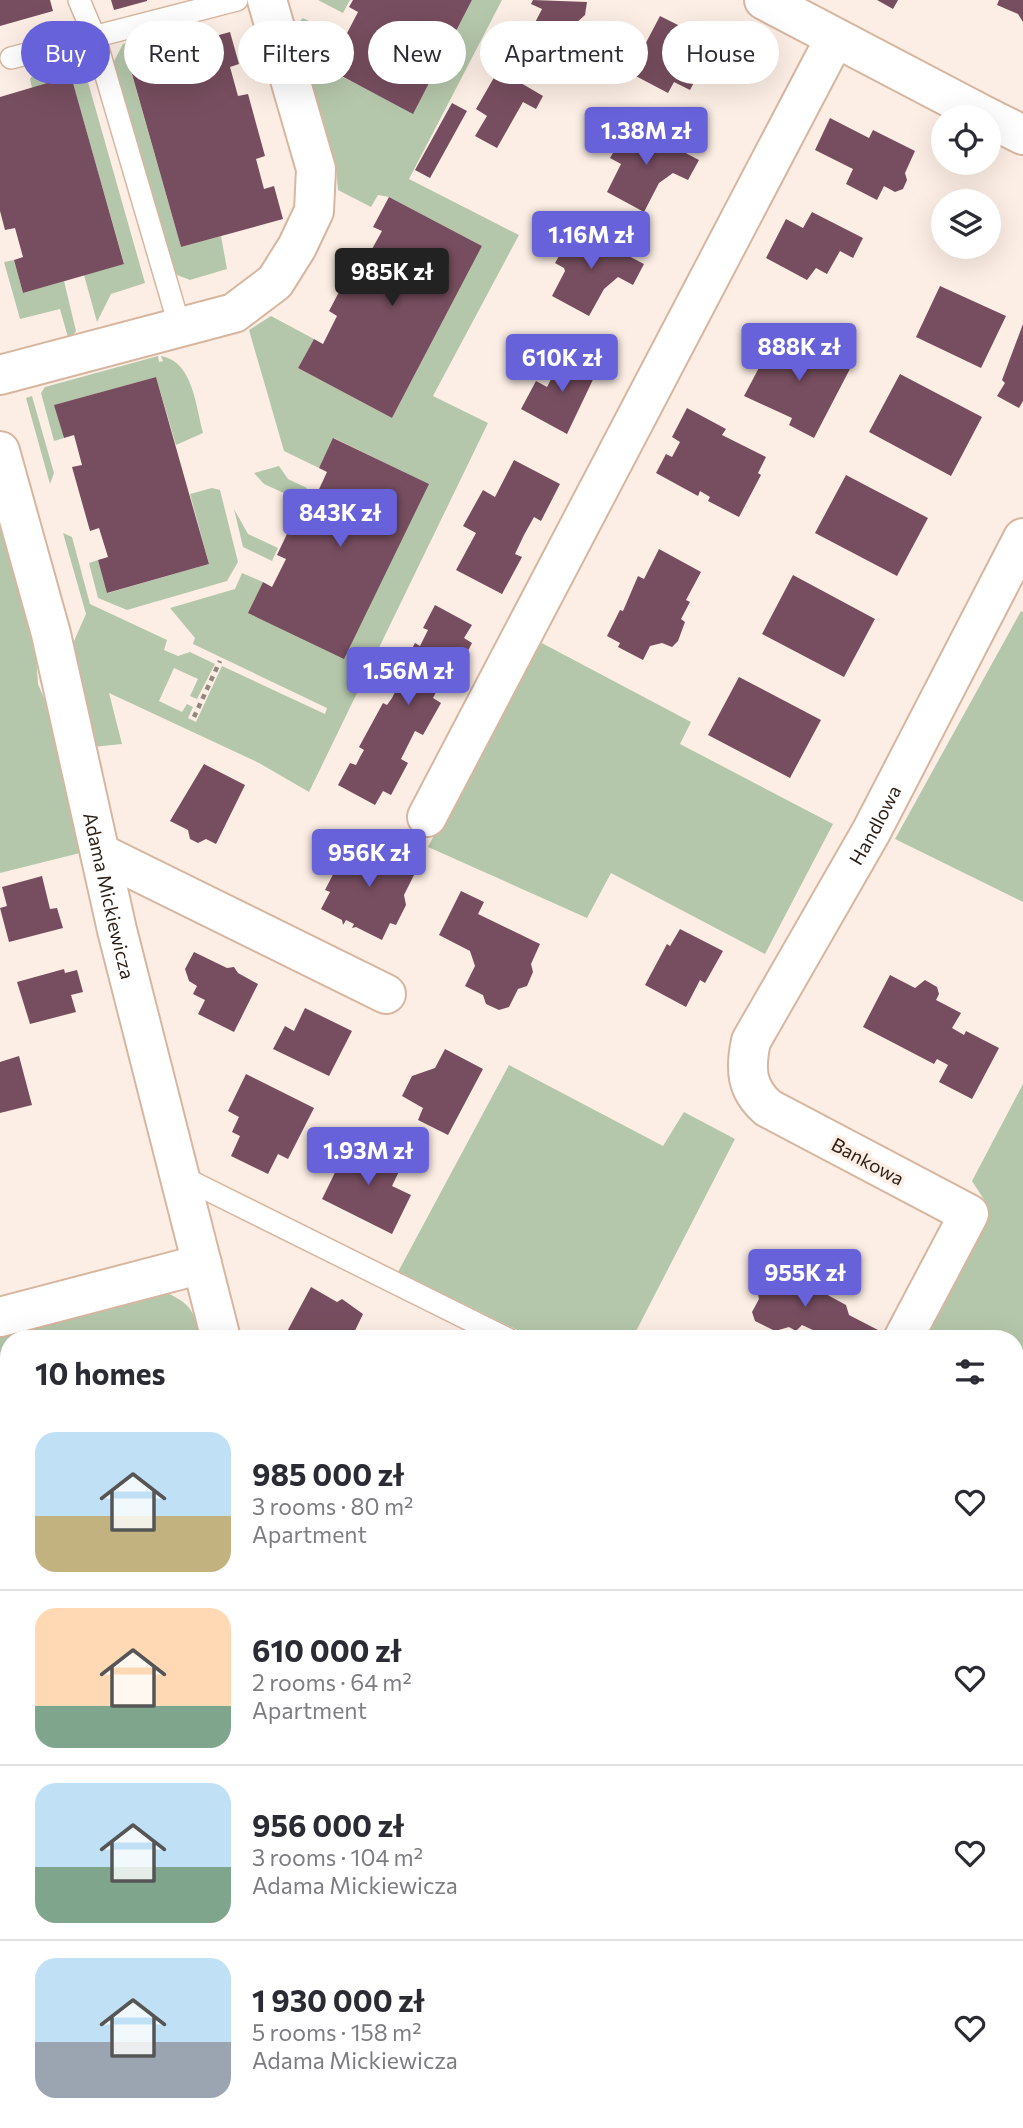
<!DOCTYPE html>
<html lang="en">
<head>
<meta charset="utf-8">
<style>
	:root { --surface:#fff; --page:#f2f2f3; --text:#2b2b33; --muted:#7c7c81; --line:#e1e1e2; --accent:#6761da }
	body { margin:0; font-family:Commissioner,sans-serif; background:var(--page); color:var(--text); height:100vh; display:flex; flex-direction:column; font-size:26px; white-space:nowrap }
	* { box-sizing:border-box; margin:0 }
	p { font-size:23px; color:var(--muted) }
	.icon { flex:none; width:38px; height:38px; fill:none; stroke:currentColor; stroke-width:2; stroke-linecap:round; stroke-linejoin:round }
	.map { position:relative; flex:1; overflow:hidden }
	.panel { position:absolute; left:0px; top:1330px; width:1024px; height:798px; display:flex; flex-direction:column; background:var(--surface); border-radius:28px 28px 0 0; box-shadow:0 7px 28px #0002 }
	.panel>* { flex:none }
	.top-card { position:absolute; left:21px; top:21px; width:982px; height:63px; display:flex; gap:14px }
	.fabs { position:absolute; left:931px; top:105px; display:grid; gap:14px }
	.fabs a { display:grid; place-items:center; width:70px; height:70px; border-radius:50%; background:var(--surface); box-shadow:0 7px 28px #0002; font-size:35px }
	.price { position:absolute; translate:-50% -60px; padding:0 16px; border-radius:7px; background:var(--accent); color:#fff; font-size:23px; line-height:46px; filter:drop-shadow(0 2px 4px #0008) }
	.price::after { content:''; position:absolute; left:50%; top:42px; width:21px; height:16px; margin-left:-10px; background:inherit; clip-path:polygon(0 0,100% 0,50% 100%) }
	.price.on { background:#222; color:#fff }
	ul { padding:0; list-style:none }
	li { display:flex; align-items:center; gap:21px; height:175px; padding:0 35px }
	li+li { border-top:2px solid var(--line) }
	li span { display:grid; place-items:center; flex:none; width:196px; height:140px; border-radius:21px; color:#555 }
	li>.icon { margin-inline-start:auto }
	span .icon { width:84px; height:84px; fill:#fffc; stroke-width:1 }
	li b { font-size:30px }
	h2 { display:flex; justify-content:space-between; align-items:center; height:84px; padding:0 35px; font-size:30px }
	.pill { padding:0 24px; border-radius:32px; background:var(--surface); box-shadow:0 7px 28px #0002; font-size:24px; line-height:63px }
	.pill.on { background:var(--accent); color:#fff }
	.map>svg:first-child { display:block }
</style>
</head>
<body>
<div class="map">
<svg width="1023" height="2128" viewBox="0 0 1023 2128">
	<rect width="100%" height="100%" fill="#fceee4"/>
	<path fill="#b5c7ab" d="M318,0H350L343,13Z
		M472,0H502L409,179L519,235L433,396L488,423L309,792L259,763L109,693L122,744L93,747L70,650L86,614L63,533L72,537L90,604L167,640L164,650L178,656L190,652L215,664L197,699L190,696L198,679L174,668L159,701L182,712L187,704L193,707L188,718L196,722L222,666L325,714L327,708L193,644L195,638L170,608L235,589L242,573L263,582L249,612L428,484L334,438L319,468L284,451L249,330L271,316L314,339L298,368L392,418L482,246L389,197L378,195L371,207L338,190L336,167L295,26L303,18L335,35L319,65L413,113Z
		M146,37L163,43L165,50L128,61L181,247L221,236L227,269L190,280L172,273L113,63L123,44Z
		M66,57L84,68L145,283L111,294L97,322L84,275L124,263L71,77L32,88L30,79L40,64Z
		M14,260L23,293L64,281L76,331L69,341L60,309L20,319L4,262Z
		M158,356L159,362L163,361L161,356C193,361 196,407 203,433L176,445L156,377L55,405L64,438L54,441L41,393L45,387Z
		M32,396L54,473L50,484L26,398Z
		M279,466L288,479L307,488L301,501L264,484L254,473Z
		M212,488L220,490L238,562L227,581L127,610L98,598L89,563L98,560L108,593L209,564L190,494Z
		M234,509L248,534L278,548L272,561L243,547Z
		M0,512L35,641L38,684L46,703L80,853L0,873Z
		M1021,611L1023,612V902L895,839Z
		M538,641L691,722L680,744L833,824L765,954L611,873L587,918L428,847Z
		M509,1065L663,1146L684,1112L735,1139L632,1339H536L398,1272Z
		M1023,1084V1547L1015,1563V1339H913L985,1201L972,1181Z
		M163,1291C191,1304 194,1309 200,1339H9V1462L0,1463V1326Z
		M1023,1961V2033L1015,2029V1976Z"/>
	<path fill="#774e5f" d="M0,0H50L53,11L0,26Z
		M111,0H147V1L114,10Z
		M353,0H472L413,114L319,64L335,35L344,39L358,12L349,7Z
		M533,0L587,2L585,15L575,24L582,29L573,45L578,48L569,63L525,42L542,9L531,4Z
		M877,0H898L893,9Z
		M999,0H1023V22L1018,14L997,5Z
		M660,16L680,26L678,30L712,48L690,90L674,82L668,93L630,73Z
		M230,32L239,64L230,67L238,96L248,94L265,156L256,159L264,189L274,186L283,219L181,247L128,60Z
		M496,74L507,80L509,76L543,96L536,109L523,102L497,148L475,136L487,116L476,109Z
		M71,76L124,264L23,293L14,260L23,257L15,228L5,230L0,211V97Z
		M452,103L467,111L430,178L415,170Z
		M830,118L869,138L873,130L915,151L905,173L907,180L903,189L895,192L884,186L877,200L846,184L853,169L815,150Z
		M630,124L699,160L688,180L673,173L659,183L644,212L607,192L621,164L610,158Z
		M389,197L482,246L392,418L298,368L314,339L323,344L337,316L329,311L359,254L367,258L382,231L373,227Z
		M812,212L863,238L853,258L840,251L827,274L816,268L807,280L766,258L786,219L803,228Z
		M575,228L644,264L633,285L618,277L604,289L589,316L552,296L565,271L564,268L555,263Z
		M940,286L1006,316L981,368L916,337Z
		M1023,324V401L1019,408L997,396L1005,383L1002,380Z
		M778,331L824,357L827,350L853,363L814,438L789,425L792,418L744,396L761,364L755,361L762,362Z
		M571,352L599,367L567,434L521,409L536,381L547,387L556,370L561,372Z
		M900,374L982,417L951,476L869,432Z
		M156,377L209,564L107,593L98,560L108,557L99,528L90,531L72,467L82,465L74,435L64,438L54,405Z
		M687,408L726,429L722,435L766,457L758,473L761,475L739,517L708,501L710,497L700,491L698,496L656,473L666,454L672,457L680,442L672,437Z
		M333,438L429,484L344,659L248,613L263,582L272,587L286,559L277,555L305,496L314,500L327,472L319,468Z
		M514,460L560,484L541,521L534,517L524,535L515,554L522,557L502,594L456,570L476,533L463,526L483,490L495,497Z
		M846,475L928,518L897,576L815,533Z
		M659,549L701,572L686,600L690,602L681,619L685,622L678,641L672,647L662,643L650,646L643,660L618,647L620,643L607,636L620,610L623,611L638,576L644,579Z
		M793,575L875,619L844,677L762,634Z
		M435,605L472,625L464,638L472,643L455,676L447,671L433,698L441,703L423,735L415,731L401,759L408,763L391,795L383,791L375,805L338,785L350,763L356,765L360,757L364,750L359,747L383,703L387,705L392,698L396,690L391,687L415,643L420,646L428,630L423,628Z
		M739,677L821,720L790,778L708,735Z
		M204,764L245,785L216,844L206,839L198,843L190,839L188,830L170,821Z
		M357,838L418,867L404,895L406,905L396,925L390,923L382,940L356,927L352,928L354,924L346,920L343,925L342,920L321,909L330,892L325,890L344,853L348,855Z
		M42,876L50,909L57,908L63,928L9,942L0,908L7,906L2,887Z
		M461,891L484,902L478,914L540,944L531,964L533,972L527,986L518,989L509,1007L499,1010L486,1004L483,995L465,986L475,966L470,951L439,935Z
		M680,929L723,951L705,983L700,980L686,1007L645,985L667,944L670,946Z
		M194,952L227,968L234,967L238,973L258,984L234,1032L198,1014L205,1000L193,994L197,986L189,981L185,969Z
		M64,969L65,973L77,970L83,992L71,995L76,1012L30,1024L17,982Z
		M890,975L915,988L925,980L937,987L939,994L936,1000L961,1013L952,1028L964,1035L966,1031L999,1048L972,1099L939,1082L948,1065L937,1059L934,1064L863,1027Z
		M305,1008L352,1031L329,1076L273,1049L285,1026L294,1031Z
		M445,1049L483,1069L448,1135L418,1120L423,1108L402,1096L412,1076L435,1068Z
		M19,1056L32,1105L0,1113V1062Z
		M246,1074L314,1108L288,1159L278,1154L268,1174L231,1156L240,1136L232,1132L239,1117L228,1111Z
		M352,1138L403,1163L392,1186L411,1195L392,1234L322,1199Z
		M776,1267L846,1305L849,1315L878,1330L874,1339H817L815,1331L802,1325L796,1331L789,1327L775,1331L755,1321L752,1312L759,1299L756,1285L763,1272Z
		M311,1287L337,1302L342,1299L363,1314L351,1339H283Z
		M1,1604L9,1634V1674L0,1677Z
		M1015,1639L1023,1645V1675L1015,1691Z
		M9,1813V1859L0,1861V1816Z
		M1,1915L9,1944V1986L0,1989Z
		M9,2038V2101L0,2099V2041Z
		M122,2119H184L186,2128H124Z
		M243,2119H279L280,2120L245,2128Z
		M557,2119H641L637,2128H552Z"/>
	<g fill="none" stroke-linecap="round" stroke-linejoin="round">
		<g stroke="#d7b6a0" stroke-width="24">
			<path id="lane" d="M79,0L95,38L180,328
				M11,58L237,0
				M180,1176L508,1339
				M1015,1594L1023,1598
				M0,1773L9,1770"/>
		</g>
		<g stroke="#d7b6a0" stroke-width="42">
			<g id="street">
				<path d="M764,0L987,117"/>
				<path d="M989,118L1023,135"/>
				<path d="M0,375L234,313L275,282L297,247L314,211L316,169L267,0"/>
				<path id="s1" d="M0,451L51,634L117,930L221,1339"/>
				<path d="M427,817L835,38"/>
				<path d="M100,853L386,994"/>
				<path d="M0,1317L202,1264"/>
				<path id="s2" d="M903,1339L969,1214L768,1108C746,1089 745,1069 751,1041L871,832L1023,538"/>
				<path d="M0,1529L9,1526"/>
				<path d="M437,2119L440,2128"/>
			</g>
		</g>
		<path stroke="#92857c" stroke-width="4.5" stroke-dasharray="5 5" stroke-linecap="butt" d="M194,717L220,661"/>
		<use href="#lane" stroke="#fff" stroke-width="21"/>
		<use href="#street" stroke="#fff" stroke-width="38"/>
	</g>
	<g text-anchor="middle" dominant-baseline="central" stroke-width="7" stroke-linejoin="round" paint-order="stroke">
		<g font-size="19" fill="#2b1f16" stroke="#fceee4">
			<text stroke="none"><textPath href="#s2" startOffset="691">Handlowa</textPath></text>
			<text stroke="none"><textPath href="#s1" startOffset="458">Adama Mickiewicza</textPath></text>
			<text transform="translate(868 1161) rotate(28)">Bankowa</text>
		</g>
	</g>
</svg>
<div class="fabs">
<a><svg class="icon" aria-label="locate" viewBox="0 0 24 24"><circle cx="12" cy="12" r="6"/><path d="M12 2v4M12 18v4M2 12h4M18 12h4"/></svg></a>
<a><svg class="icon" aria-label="layers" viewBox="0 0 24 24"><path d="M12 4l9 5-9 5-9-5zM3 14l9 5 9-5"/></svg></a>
</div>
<b class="price" style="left:646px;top:167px">1.38M zł</b>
<b class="price" style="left:591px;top:271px">1.16M zł</b>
<b class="price on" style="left:392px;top:308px">985K zł</b>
<b class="price" style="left:799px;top:383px">888K zł</b>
<b class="price" style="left:562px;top:394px">610K zł</b>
<b class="price" style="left:340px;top:549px">843K zł</b>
<b class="price" style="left:408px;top:707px">1.56M zł</b>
<b class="price" style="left:369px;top:889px">956K zł</b>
<b class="price" style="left:368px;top:1187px">1.93M zł</b>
<b class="price" style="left:805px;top:1309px">955K zł</b>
<div class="top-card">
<a class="pill on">Buy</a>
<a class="pill">Rent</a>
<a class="pill">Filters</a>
<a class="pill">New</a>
<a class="pill">Apartment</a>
<a class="pill">House</a>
</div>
<section class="panel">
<h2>10 homes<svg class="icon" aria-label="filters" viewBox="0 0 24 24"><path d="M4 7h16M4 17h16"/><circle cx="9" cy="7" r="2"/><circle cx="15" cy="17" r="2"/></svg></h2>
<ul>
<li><span style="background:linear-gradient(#bfe0f5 60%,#c2b280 0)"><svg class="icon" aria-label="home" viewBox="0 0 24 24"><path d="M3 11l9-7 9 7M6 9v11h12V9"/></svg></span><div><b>985 000 zł</b><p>3 rooms · 80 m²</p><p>Apartment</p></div><svg class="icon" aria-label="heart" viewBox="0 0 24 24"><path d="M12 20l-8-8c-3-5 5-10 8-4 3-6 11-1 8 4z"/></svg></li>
<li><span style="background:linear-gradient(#ffd9b3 70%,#7fa58c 0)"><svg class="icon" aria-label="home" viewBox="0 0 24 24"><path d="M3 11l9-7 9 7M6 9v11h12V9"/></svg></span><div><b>610 000 zł</b><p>2 rooms · 64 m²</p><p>Apartment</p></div><svg class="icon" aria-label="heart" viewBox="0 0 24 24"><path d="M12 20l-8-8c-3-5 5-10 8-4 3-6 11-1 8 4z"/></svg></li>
<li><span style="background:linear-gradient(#bfe0f5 60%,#7fa58c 0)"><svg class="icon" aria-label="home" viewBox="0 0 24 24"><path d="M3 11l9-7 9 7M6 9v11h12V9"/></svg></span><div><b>956 000 zł</b><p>3 rooms · 104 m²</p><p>Adama Mickiewicza</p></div><svg class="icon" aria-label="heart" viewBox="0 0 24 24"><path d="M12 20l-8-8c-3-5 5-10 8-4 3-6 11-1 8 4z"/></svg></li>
<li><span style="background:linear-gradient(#bfe0f5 60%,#9aa5b1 0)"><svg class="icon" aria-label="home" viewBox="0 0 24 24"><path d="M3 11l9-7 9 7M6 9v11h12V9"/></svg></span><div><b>1 930 000 zł</b><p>5 rooms · 158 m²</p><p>Adama Mickiewicza</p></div><svg class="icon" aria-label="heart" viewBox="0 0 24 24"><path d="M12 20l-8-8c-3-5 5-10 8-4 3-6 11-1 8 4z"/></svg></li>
</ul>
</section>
</div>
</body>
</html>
